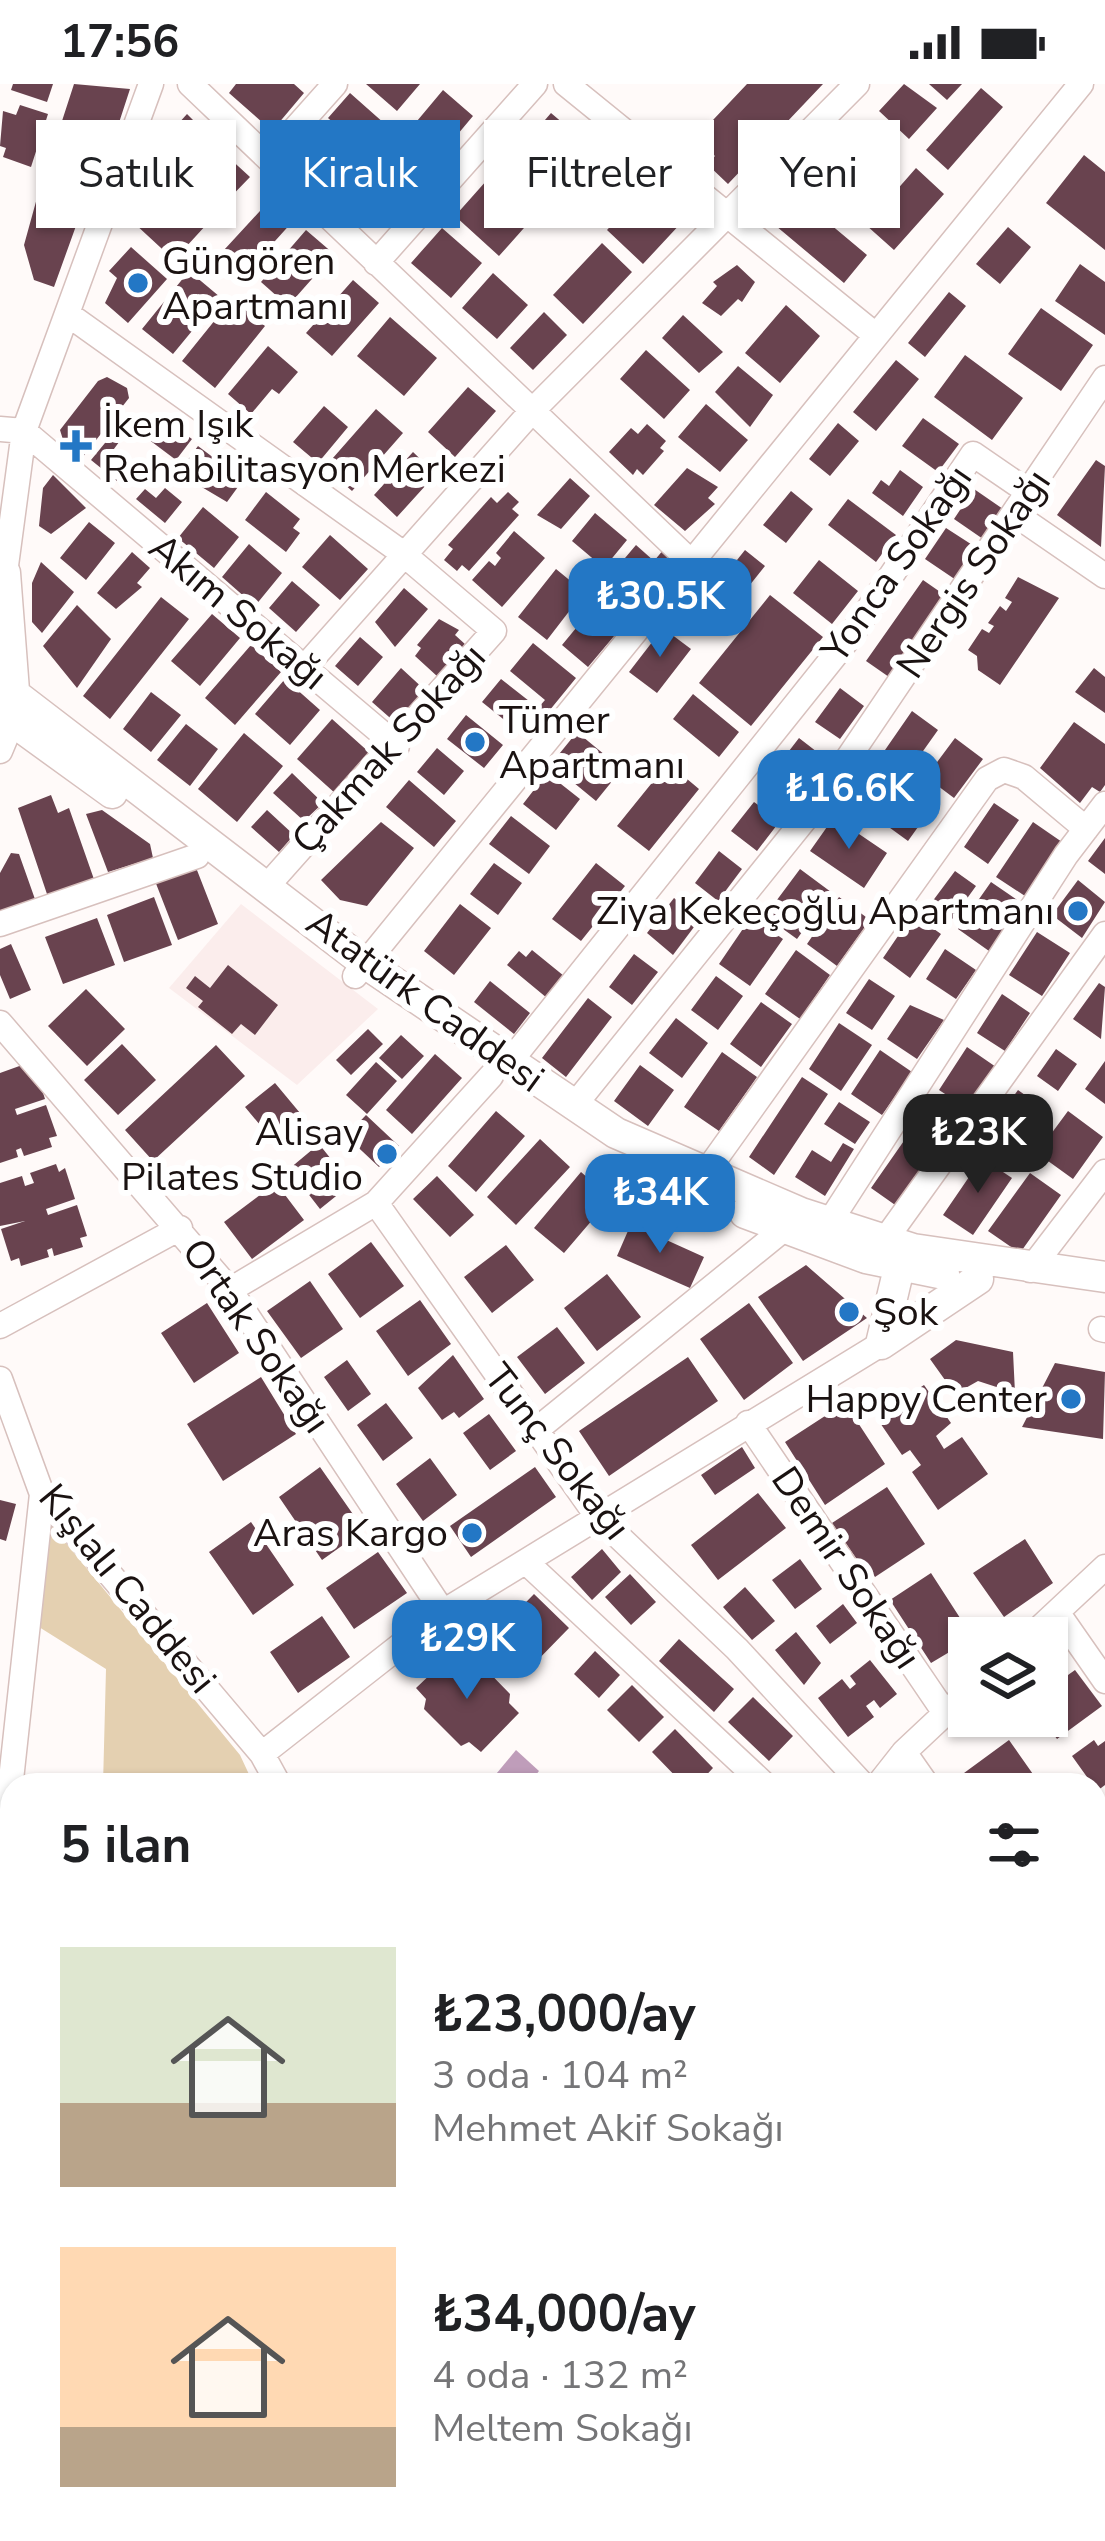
<!DOCTYPE html>
<html lang="tr">
<head>
<meta charset="utf-8">
<style>
	:root { --surface:#fff; --page:#f6f6f6; --text:#202124; --muted:#757577; --accent:#2377c5 }
	body { margin:0; font-family:"Nunito Sans",sans-serif; background:var(--page); color:var(--text); height:100vh; display:flex; flex-direction:column; font-size:45px; white-space:nowrap }
	* { box-sizing:border-box; margin:0 }
	p { font-size:39px; color:var(--muted) }
	.icon { flex:none; width:66px; height:66px; fill:none; stroke:currentColor; stroke-width:2; stroke-linecap:round; stroke-linejoin:round }
	.map { position:relative; flex:1; overflow:hidden }
	.drawer { position:absolute; left:0px; top:1689px; width:1107px; height:768px; display:flex; flex-direction:column; background:var(--surface); border-radius:36px 36px 0 0; box-shadow:0 3px 9px #0004 }
	.drawer>* { flex:none }
	.top-card { position:absolute; left:36px; top:36px; width:1035px; height:108px; display:flex; gap:24px }
	.buttons { position:absolute; left:948px; top:1533px; display:grid; gap:24px }
	.buttons a { display:grid; place-items:center; width:120px; height:120px; border-radius:0px; background:var(--surface); box-shadow:0 3px 9px #0004; font-size:60px }
	.price { position:absolute; translate:-50% -102px; padding:0 27px; border-radius:24px; background:var(--accent); color:#fff; font-size:39px; line-height:78px; filter:drop-shadow(0 3px 6px #0008) }
	.price::after { content:''; position:absolute; left:50%; top:72px; width:36px; height:27px; margin-left:-18px; background:inherit; clip-path:polygon(0 0,100% 0,50% 100%) }
	.price.on { background:#222; color:#fff }
	ul { padding:0; list-style:none }
	li { display:flex; align-items:center; gap:36px; height:300px; padding:0 60px }
	li span { display:grid; place-items:center; flex:none; width:336px; height:240px; border-radius:0px; color:#555 }
	li>.icon { margin-inline-start:auto }
	span .icon { width:144px; height:144px; fill:#fffc; stroke-width:1 }
	li b { font-size:51px }
	h2 { display:flex; justify-content:space-between; align-items:center; height:144px; padding:0 60px; font-size:51px }
	.tag { padding:0 42px; border-radius:0px; background:var(--surface); box-shadow:0 3px 9px #0004; font-size:42px; line-height:108px }
	.tag.on { background:var(--accent); color:#fff }
	.status { display:flex; justify-content:space-between; align-items:center; height:84px; padding:0 60px; background:var(--surface); direction:ltr }
	.status svg { height:33px; fill:currentColor }
	.map>svg:first-child { display:block }
</style>
</head>
<body>
<div class="status"><b>17:56</b><svg viewBox="0 0 49 12"><path d="M0 12V9h3v3zM5 12V6h3v6zM10 12V3h3v9zM15 12V0h3v12zM26 1h20v11H26zM47 4h2v5h-2z"/></svg></div>
<div class="map">
<svg width="1105" height="2457" viewBox="0 0 1105 2457">
	<rect width="100%" height="100%" fill="#fffaf9"/>
	<path fill="#fbedec" d="M241,820L378,925L297,1001L169,904Z"/>
	<path fill="#e4d0b1" d="M47,1436L240,1671L254,1701H103L106,1585L39,1543Z
		M744,2445H859L850,2457H757Z"/>
	<path fill="#bf9dba" d="M516,1666L539,1687L528,1701H487Z"/>
	<path fill="#69434f" d="M13,0H53L47,18L11,6Z
		M74,0L130,5L114,54L62,37Z
		M236,0H294L304,9L272,47L229,9Z
		M366,0H420L397,27Z
		M747,0H823L728,100L707,80L715,72L696,54Z
		M904,0L937,24L909,55L879,27Z
		M929,0H962L947,16Z
		M981,4L1003,23L948,86L926,66Z
		M443,6L473,32L442,69L412,43Z
		M350,9L385,40L363,65L328,34Z
		M20,21L48,30L31,83L3,73L6,64L0,62L3,27L16,31Z
		M551,29L584,57L552,94L520,65Z
		M187,30L217,60L184,94L162,74L176,59L168,51Z
		M869,37L899,65L878,88L848,59Z
		M327,52L355,77L334,102L305,77Z
		M405,59L432,83L378,142L352,118Z
		M829,63L868,98L840,128L802,93Z
		M226,71L250,93L221,123L198,101Z
		M604,71L636,100L605,134L574,104Z
		M1084,71L1105,88V166L1046,119Z
		M503,78L547,118L499,172L455,132Z
		M916,84L944,110L894,166L866,141Z
		M168,103L207,140L174,176L134,139Z
		M646,103L683,137L643,180L607,146Z
		M37,114L81,128L54,203L34,196L24,161Z
		M799,114L867,171L844,199L776,142Z
		M271,115L294,136L247,188L224,166Z
		M1008,143L1031,163L1000,200L976,180Z
		M442,144L482,179L451,214L411,179Z
		M306,146L334,170L288,222L261,198Z
		M602,159L632,188L583,240L553,211Z
		M131,163L167,195L128,239L105,219L117,194L109,187Z
		M1080,180L1105,198V251L1055,217Z
		M737,181L755,198L742,218L738,215L721,232L702,219L717,202L713,198Z
		M189,187L220,213L173,270L142,245Z
		M493,189L528,221L497,255L462,224Z
		M353,196L379,219L332,272L306,249Z
		M949,208L966,222L925,273L908,259Z
		M232,215L265,242L215,304L182,277Z
		M786,221L820,252L780,299L745,269Z
		M1041,224L1093,261L1061,307L1008,270Z
		M544,228L567,251L533,286L510,264Z
		M683,231L723,268L699,289L662,254Z
		M390,233L437,274L404,312L357,272Z
		M268,262L298,288L279,310L272,305L251,330L228,310Z
		M646,266L690,306L664,335L620,295Z
		M965,271L1023,314L992,356L934,313Z
		M896,276L919,295L876,347L853,328Z
		M738,282L773,311L750,343L715,308Z
		M107,293L127,304L129,314L82,374L64,359L60,346L98,297Z
		M468,303L496,327L455,373L428,348Z
		M706,320L748,356L720,388L678,353Z
		M324,322L348,343L318,379L293,358Z
		M376,325L403,349L352,407L325,383Z
		M155,329L192,355L176,376L140,349Z
		M923,334L959,360L938,388L902,362Z
		M838,339L859,357L830,392L809,375Z
		M647,340L666,357L660,364L664,367L643,391L637,385L633,391L609,368L631,344L638,350Z
		M114,348L122,354L111,369L129,383L117,397L91,376Z
		M198,362L243,396L227,418L178,389Z
		M413,368L436,390L397,433L374,411Z
		M1096,376L1105,382L1101,463L1057,431Z
		M687,384L718,403L708,414L715,420L685,447L654,421Z
		M900,386L923,403L903,432L872,409L881,396L889,402Z
		M53,391L86,424L51,450L39,442L43,404Z
		M570,394L590,412L561,445L537,431Z
		M165,404L182,418L165,439L136,415L145,405L156,414Z
		M974,405L1003,425L983,455L954,435Z
		M791,407L813,425L786,459L763,441Z
		M266,408L300,435L293,444L300,449L286,468L245,436Z
		M508,408L519,418L512,425L519,431L469,487L462,481L457,487L444,476L453,465L448,461L491,413L497,419Z
		M848,415L896,451L876,478L828,441Z
		M203,423L239,453L214,484L178,454Z
		M595,429L627,456L604,484L572,457Z
		M89,438L115,459L86,496L60,474Z
		M946,444L977,464L956,496L925,475Z
		M514,447L545,474L502,523L472,496L489,477L495,482L501,474L496,469Z
		M330,451L368,485L340,516L302,483Z
		M249,460L282,489L255,522L222,493Z
		M636,461L654,477L664,465L676,475L644,512L614,487Z
		M745,466L765,482L713,547L693,531Z
		M132,468L150,484L137,499L142,503L116,525L97,509Z
		M819,476L858,507L832,540L793,509Z
		M41,478L74,508L42,549L32,538V499Z
		M556,485L584,508L547,556L518,533Z
		M1018,493L1059,514L1000,601L978,586L977,572L968,566L982,545L989,549L994,542L988,539L1000,522L1006,527L1012,518L1005,514Z
		M923,496L946,512L889,593L866,577Z
		M292,497L320,521L296,548L269,524Z
		M610,503L636,526L588,583L562,561Z
		M404,504L428,525L395,563L375,538Z
		M770,511L823,553L751,642L699,599Z
		M161,513L189,535L110,635L83,612Z
		M77,521L111,555L77,604L43,562Z
		M212,530L240,554L200,602L171,577Z
		M439,535L459,546L455,551L466,561L438,593L415,572L421,564L417,561Z
		M663,544L691,565L657,609L629,588Z
		M360,553L383,573L358,602L335,582Z
		M533,559L576,594L527,654L482,618L501,595L538,624L545,616L510,587Z
		M251,561L281,588L235,641L205,614Z
		M401,584L426,607L397,640L372,618Z
		M1094,584L1105,593V629L1075,608Z
		M285,595L320,626L290,661L255,630Z
		M840,604L864,622L840,655L815,638Z
		M151,608L181,631L151,668L123,645Z
		M693,610L739,648L719,673L673,635Z
		M912,627L938,646L911,684L885,666Z
		M466,631L503,661L484,684L447,655Z
		M332,635L371,670L336,710L297,675Z
		M1074,638L1105,660V701L1100,708L1092,703L1080,719L1040,684Z
		M186,640L218,665L190,702L157,676Z
		M577,648L622,685L596,717L551,680Z
		M244,649L283,682L237,738L198,705Z
		M799,654L830,678L800,717L769,693Z
		M955,654L983,675L954,714L926,693Z
		M437,664L464,687L444,711L417,688Z
		M876,676L901,694L869,738L844,720Z
		M668,679L699,705L649,767L617,742Z
		M292,689L323,719L304,737L273,709Z
		M547,689L580,715L556,746L523,720Z
		M409,696L456,737L434,763L386,723Z
		M911,706L933,722L908,757L886,741Z
		M51,711L58,729L69,724L96,801L49,816L18,724Z
		M754,718L780,737L757,767L731,747Z
		M994,719L1019,736L988,780L964,763Z
		M102,726L150,760L153,774L108,788L86,730Z
		M267,726L294,751L279,768L251,743Z
		M511,732L550,762L529,790L489,760Z
		M834,733L887,769L864,804L810,767Z
		M381,738L414,764L367,822L340,816L321,796Z
		M1033,738L1062,758L1025,812L996,793Z
		M1105,754V790L1088,777Z
		M719,767L742,785L718,817L695,799Z
		M11,769L19,770L36,818L0,830V789Z
		M494,779L522,799L498,831L470,810Z
		M596,779L625,802L581,857L552,835Z
		M195,781L218,840L178,856L155,797Z
		M800,785L831,808L797,855L765,832Z
		M955,787L976,802L950,838L929,822Z
		M1078,796L1105,818L1082,854L1052,831Z
		M991,798L1023,820L989,867L958,845Z
		M154,813L172,861L124,878L107,831Z
		M839,813L870,836L837,882L807,860Z
		M674,814L700,835L673,871L647,849Z
		M460,820L491,844L454,891L424,867Z
		M913,830L941,850L910,894L883,874Z
		M751,833L783,855L750,902L719,880Z
		M97,834L115,881L63,900L45,853Z
		M1037,848L1070,869L1042,912L1009,891Z
		M11,860L31,906L10,915L0,891V865Z
		M945,865L976,886L956,915L926,895Z
		M532,866L564,892L547,914L507,881L519,867L526,873Z
		M796,866L830,891L800,935L765,910Z
		M634,870L658,888L632,921L609,903Z
		M228,881L278,921L255,951L241,940L232,950L198,923L203,917L186,904L195,892L210,904Z
		M716,892L743,912L718,946L691,926Z
		M869,895L895,912L872,946L846,929Z
		M490,897L530,929L514,950L474,918Z
		M1099,899L1105,903L1101,955L1073,935Z
		M86,905L125,945L87,982L48,942Z
		M1002,910L1030,929L1005,967L977,949Z
		M588,914L612,933L566,993L542,974Z
		M761,918L792,940L761,983L730,960Z
		M910,921L944,936L917,975L887,955Z
		M676,934L708,959L682,994L649,969Z
		M839,939L872,961L841,1007L809,985Z
		M368,945L383,960L351,991L336,976Z
		M401,951L424,972L402,995L379,974Z
		M122,960L156,996L118,1031L84,996Z
		M216,961L245,992L153,1077L125,1046Z
		M967,963L996,983L968,1025L939,1006Z
		M1056,965L1077,980L1058,1007L1037,992Z
		M880,966L912,988L882,1031L851,1010Z
		M722,968L757,993L719,1047L684,1023Z
		M435,970L462,994L412,1050L386,1026Z
		M1105,977V1020L1085,1005Z
		M376,978L397,997L367,1030L346,1011Z
		M25,980L35,984L45,1015L15,1025L17,1031L46,1021L57,1052L49,1054L52,1063L24,1072L21,1064L16,1066L18,1073L0,1079V989Z
		M640,981L674,1006L648,1042L614,1017Z
		M802,993L828,1010L774,1091L749,1073Z
		M275,999L310,1041L281,1066L245,1023Z
		M1018,1006L1043,1024L1027,1046L1002,1028Z
		M839,1018L870,1038L855,1060L824,1040Z
		M929,1021L957,1040L898,1123L871,1104Z
		M496,1027L525,1052L476,1108L448,1082Z
		M1068,1027L1103,1053L1073,1095L1037,1069Z
		M366,1031L399,1062L379,1083L346,1052Z
		M540,1055L570,1083L516,1141L487,1113Z
		M843,1059L854,1065L825,1112L795,1093L812,1066L831,1078Z
		M319,1060L351,1100L320,1125L289,1085Z
		M982,1074L1012,1094L973,1151L943,1131Z
		M56,1080L59,1088L65,1084L75,1115L46,1125L48,1131L77,1121L87,1152L80,1154L83,1163L54,1172L52,1164L47,1166L49,1173L21,1182L19,1174L11,1177L1,1145L25,1137L0,1142V1099L22,1092L25,1102L34,1099L30,1089Z
		M581,1088L611,1114L564,1169L534,1144Z
		M1030,1089L1061,1111L1020,1169L988,1147Z
		M437,1092L474,1131L450,1153L413,1115Z
		M276,1099L304,1136L252,1175L224,1138Z
		M631,1140L704,1173L690,1204L617,1172Z
		M371,1158L404,1202L360,1234L328,1190Z
		M506,1161L534,1196L492,1229L464,1193Z
		M806,1181L867,1234L803,1277L758,1213Z
		M607,1190L641,1233L597,1267L564,1224Z
		M310,1197L343,1245L301,1274L267,1227Z
		M420,1216L451,1260L408,1292L376,1247Z
		M207,1219L239,1269L194,1299L161,1249Z
		M749,1219L793,1279L744,1316L700,1255Z
		M557,1243L585,1279L545,1310L517,1273Z
		M956,1256L1013,1268L1015,1309L978,1297L955,1310L930,1275Z
		M453,1271L484,1315L459,1334L454,1328L442,1336L418,1304Z
		M688,1273L718,1317L609,1392L579,1347Z
		M347,1276L371,1310L348,1327L324,1293Z
		M1055,1279L1105,1288L1103,1355L1022,1343Z
		M261,1293L296,1350L223,1397L187,1340Z
		M924,1301L951,1339L936,1352L944,1365L962,1353L988,1390L938,1426L912,1388L921,1381L910,1366L902,1371L876,1333Z
		M386,1319L413,1354L383,1377L357,1341Z
		M845,1319L885,1380L825,1421L785,1358Z
		M489,1330L516,1367L490,1386L463,1349Z
		M742,1363L755,1384L715,1411L701,1391Z
		M430,1374L457,1411L423,1437L396,1400Z
		M320,1383L364,1446L322,1476L279,1413Z
		M535,1383L556,1413L471,1473L450,1442Z
		M887,1403L925,1460L875,1493L869,1483L864,1486L832,1439Z
		M758,1409L786,1444L718,1496L691,1461Z
		M0,1416L16,1420L6,1457L0,1455Z
		M251,1438L294,1501L253,1531L209,1468Z
		M1025,1455L1053,1499L1004,1533L973,1489Z
		M602,1465L621,1488L592,1516L571,1493Z
		M378,1468L407,1509L354,1545L326,1504Z
		M800,1475L822,1505L795,1525L772,1496Z
		M931,1489L973,1554L931,1579L890,1516Z
		M630,1490L656,1518L631,1541L605,1513Z
		M745,1503L775,1537L752,1556L723,1523Z
		M534,1510L569,1544L527,1587L492,1553Z
		M843,1520L857,1539L830,1560L816,1542Z
		M322,1532L350,1573L298,1609L270,1568Z
		M796,1548L821,1579L804,1601L775,1566Z
		M679,1555L734,1605L714,1628L659,1577Z
		M595,1567L620,1591L599,1614L574,1590Z
		M453,1569L463,1577L473,1572L510,1610L509,1619L519,1629L481,1668L469,1658L461,1662L424,1625L426,1615L416,1604Z
		M870,1576L897,1610L880,1624L874,1616L866,1622L874,1633L848,1653L818,1614L842,1595L850,1605L856,1600L850,1592Z
		M1075,1586L1102,1622L1057,1655L1040,1632H1047V1606Z
		M632,1601L664,1633L639,1658L607,1626Z
		M753,1613L793,1652L769,1677L728,1638Z
		M675,1645L713,1684L697,1701H684L652,1668Z
		M1009,1656L1035,1693L1025,1701H973L964,1689Z
		M1094,1656L1098,1662L1105,1657V1701L1097,1707L1072,1672Z
		M1105,1850V1898L1095,1884V1857Z
		M12,2206V2296L0,2280V2208Z
		M1095,2209L1105,2220V2243L1095,2252Z
		M1095,2409L1105,2439L1085,2457L1062,2453L1055,2457L1045,2445H1095Z
		M238,2445L241,2457H199V2456Z
		M284,2445H367L371,2457H287Z
		M422,2445H458L463,2457H391Z
		M474,2445H518L488,2457H478Z
		M615,2445H668L674,2457H620Z"/>
	<g fill="none" stroke-linecap="round" stroke-linejoin="round">
		<g stroke="#d7c0bd" stroke-width="27">
			<path id="minor" d="M190,0L692,479
				M566,0L873,249
				M269,74L335,0
				M376,179L535,0
				M69,231L401,468L494,547L268,801
				M0,345L24,347L397,662
				M1016,431L1105,492
				M5,489L24,347L151,0
				M304,584L531,328L857,0
				M0,667L13,636
				M0,840L197,772
				M355,892L1081,0
				M0,939L230,1206L443,1528
				M508,980L852,550L973,370L1030,409
				M573,1023L817,720L1105,294
				M704,1091L987,695L1004,686L1024,693L1086,745
				M376,1119L597,1432L737,1565L863,1701
				M829,1139L1066,771L1105,720
				M885,1156L1105,850
				M1030,1186L1105,1088
				M230,1206L376,1119L491,992
				M0,1242L180,1144
				M1101,1245L1105,1246
				M0,1295L42,1410L262,1670L279,1701
				M748,1339L945,1629
				M535,1347L795,1136
				M526,1478L765,1701
				M1057,1528L1105,1597
				M1029,1554L1105,1483
				M904,1668L927,1701
				M262,1670L443,1528L881,1260
				M878,1701L904,1668L969,1607
				M0,1797L42,1410
				M1095,1929L1105,1942
				M0,2165L12,2161
				M1095,2179L1105,2188
				M1095,2276L1105,2265
				M0,2305L12,2303
				M110,2445L114,2457
				M257,2445L260,2457
				M526,2445L531,2457
				M920,2445L944,2457
				M998,2445L1023,2457"/>
		</g>
		<g stroke="#d7c0bd" stroke-width="33">
			<path id="major" d="M5,489L15,620
				M0,599L365,879L616,1049L801,1129L913,1165L1105,1193
				M0,628L112,709
				M745,1129L866,1174L944,1190
				M881,1260L978,1195
				M881,1260L899,1184L909,1170"/>
		</g>
		<use href="#minor" stroke="#fff" stroke-width="24"/>
		<use href="#major" stroke="#fff" stroke-width="30"/>
	</g>
	<g fill="#2377c5" stroke="#fff" stroke-width="4.5">
		<circle cx="138" cy="199" r="12"/>
		<path d="M70 344h12v12h12v12h-12v12h-12v-12h-12v-12h12z"/>
		<circle cx="475" cy="658" r="12"/>
		<circle cx="1078" cy="827" r="12"/>
		<circle cx="387" cy="1070" r="12"/>
		<circle cx="849" cy="1228" r="12"/>
		<circle cx="1071" cy="1315" r="12"/>
		<circle cx="472" cy="1449" r="12"/>
	</g>
	<g text-anchor="middle" dominant-baseline="central" stroke-width="12" stroke-linejoin="round" paint-order="stroke">
		<g font-size="39" fill="#1a1211" stroke="#fff" text-anchor="start">
			<text x="162" y="177">Güngören<tspan x="162" dy="45">Apartmanı</tspan></text>
			<text x="103" y="340">İkem Işık<tspan x="103" dy="45">Rehabilitasyon Merkezi</tspan></text>
			<text x="499" y="636">Tümer<tspan x="499" dy="45">Apartmanı</tspan></text>
			<text x="1054" y="827" text-anchor="end">Ziya Kekeçoğlu Apartmanı</text>
			<text x="363" y="1048" text-anchor="end">Alisay<tspan x="363" dy="45">Pilates Studio</tspan></text>
			<text x="873" y="1228">Şok</text>
			<text x="1047" y="1315" text-anchor="end">Happy Center</text>
			<text x="448" y="1449" text-anchor="end">Aras Kargo</text>
		</g>
		<g font-size="39" fill="#1a1211" stroke="#fff">
			<text transform="translate(897 480) rotate(-55)">Yonca Sokağı</text>
			<text transform="translate(974 490) rotate(-56)">Nergis Sokağı</text>
			<text transform="translate(238 528) rotate(40)">Akım Sokağı</text>
			<text transform="translate(389 665) rotate(-48)">Çakmak Sokağı</text>
			<text transform="translate(425 917) rotate(36)">Atatürk Caddesi</text>
			<text transform="translate(256 1252) rotate(55)">Ortak Sokağı</text>
			<text transform="translate(557 1368) rotate(52)">Tunç Sokağı</text>
			<text transform="translate(846 1484) rotate(56)">Demir Sokağı</text>
			<text transform="translate(127 1505) rotate(51)">Kışlalı Caddesi</text>
		</g>
	</g>
</svg>
<div class="buttons">
<a><svg class="icon" aria-label="layers" viewBox="0 0 24 24"><path d="M12 4l9 5-9 5-9-5zM3 14l9 5 9-5"/></svg></a>
</div>
<b class="price" style="left:660px;top:576px">₺30.5K</b>
<b class="price" style="left:849px;top:768px">₺16.6K</b>
<b class="price on" style="left:978px;top:1112px">₺23K</b>
<b class="price" style="left:660px;top:1172px">₺34K</b>
<b class="price" style="left:467px;top:1618px">₺29K</b>
<div class="top-card">
<a class="tag">Satılık</a>
<a class="tag on">Kiralık</a>
<a class="tag">Filtreler</a>
<a class="tag">Yeni</a>
</div>
<section class="drawer">
<h2>5 ilan<svg class="icon" aria-label="filters" viewBox="0 0 24 24"><path d="M4 7h16M4 17h16"/><circle cx="9" cy="7" r="2"/><circle cx="15" cy="17" r="2"/></svg></h2>
<ul>
<li><span style="background:linear-gradient(#dfe7d0 65%,#b9a48a 0)"><svg class="icon" aria-label="home" viewBox="0 0 24 24"><path d="M3 11l9-7 9 7M6 9v11h12V9"/></svg></span><div><b>₺23,000/ay</b><p>3 oda · 104 m²</p><p>Mehmet Akif Sokağı</p></div></li>
<li><span style="background:linear-gradient(#ffd9b3 75%,#b9a48a 0)"><svg class="icon" aria-label="home" viewBox="0 0 24 24"><path d="M3 11l9-7 9 7M6 9v11h12V9"/></svg></span><div><b>₺34,000/ay</b><p>4 oda · 132 m²</p><p>Meltem Sokağı</p></div></li>
</ul>
</section>
</div>
</body>
</html>
